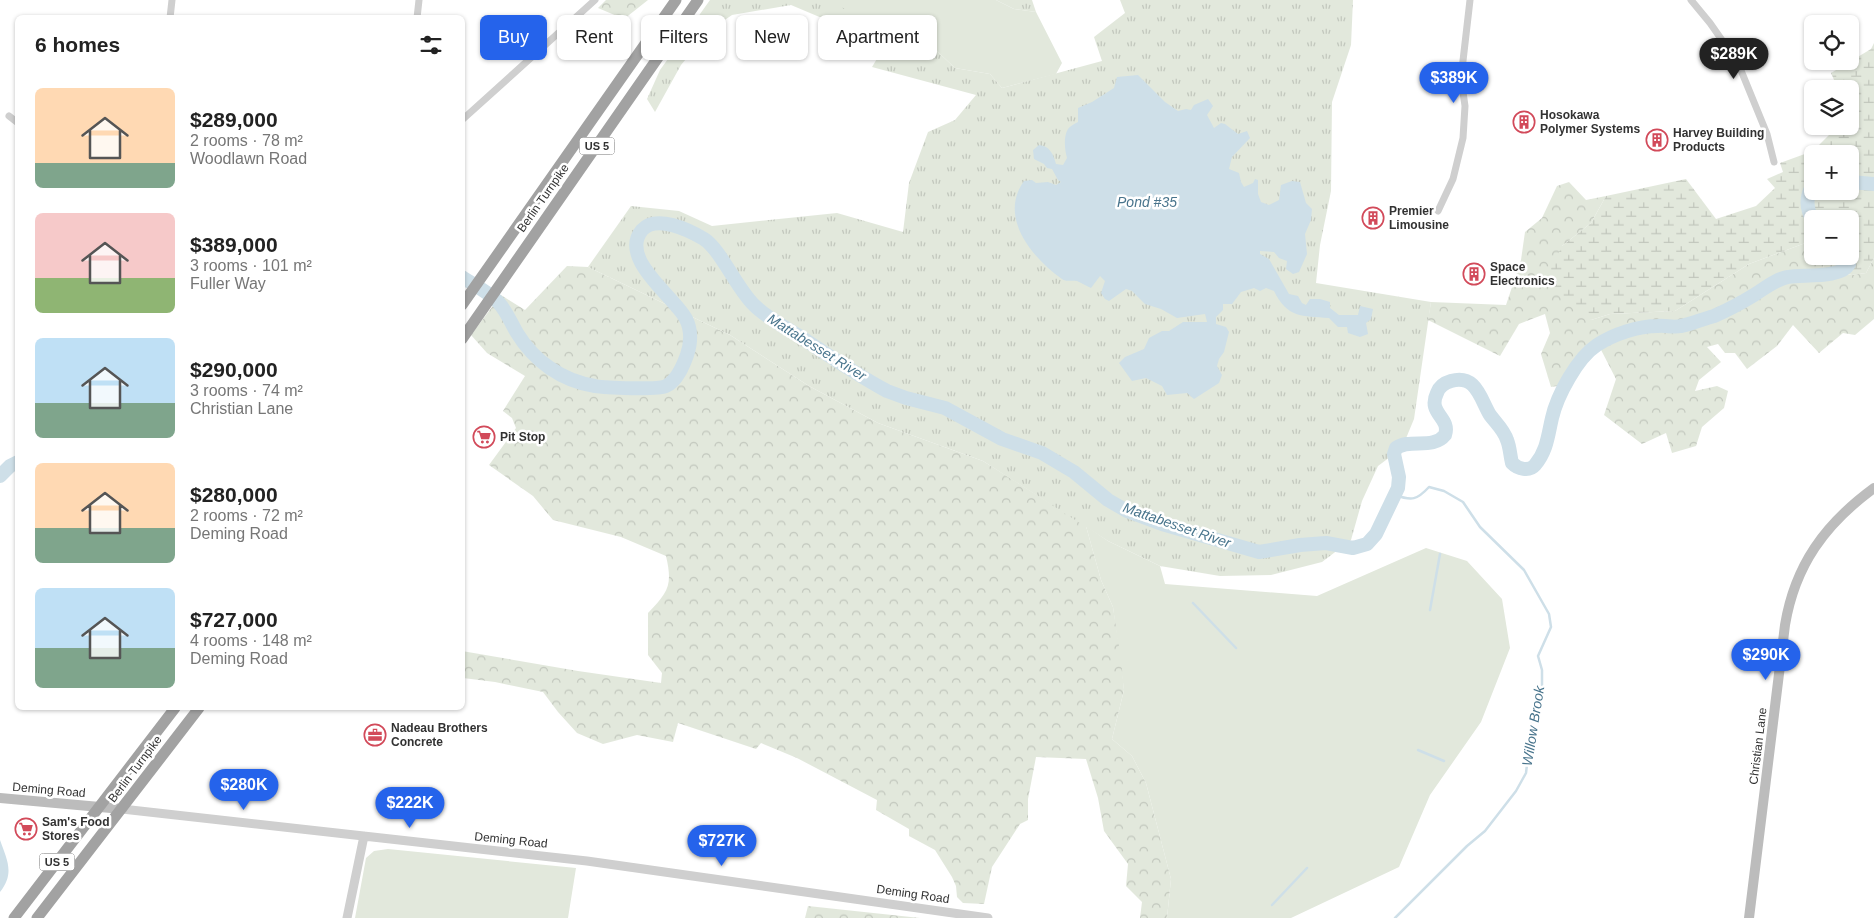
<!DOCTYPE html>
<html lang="en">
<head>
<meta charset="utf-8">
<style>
	:root { --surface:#fff; --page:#f6f6f6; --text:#222; --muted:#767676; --accent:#2563eb }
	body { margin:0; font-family:Arial,sans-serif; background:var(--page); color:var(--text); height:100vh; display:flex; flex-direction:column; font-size:19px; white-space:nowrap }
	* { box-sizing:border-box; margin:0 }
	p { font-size:16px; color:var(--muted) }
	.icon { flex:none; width:28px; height:28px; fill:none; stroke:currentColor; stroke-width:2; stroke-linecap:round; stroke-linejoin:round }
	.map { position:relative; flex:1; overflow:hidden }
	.panel { position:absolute; left:15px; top:15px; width:450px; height:695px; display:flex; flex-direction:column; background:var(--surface); border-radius:8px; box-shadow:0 1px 4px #0004 }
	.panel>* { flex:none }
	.top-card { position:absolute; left:480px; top:15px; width:475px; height:45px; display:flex; gap:10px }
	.controls { position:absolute; left:1804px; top:15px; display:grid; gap:10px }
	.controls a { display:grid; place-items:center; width:55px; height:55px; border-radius:8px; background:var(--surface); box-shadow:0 1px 4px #0004; font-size:25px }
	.price { position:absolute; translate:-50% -42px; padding:0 11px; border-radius:18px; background:var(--accent); color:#fff; font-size:16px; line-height:32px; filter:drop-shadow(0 1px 2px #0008) }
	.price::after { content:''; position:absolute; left:50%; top:30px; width:15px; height:11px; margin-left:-8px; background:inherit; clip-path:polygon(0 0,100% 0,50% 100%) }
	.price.on { background:#222; color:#fff }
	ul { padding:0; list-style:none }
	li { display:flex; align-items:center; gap:15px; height:125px; padding:0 20px }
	li span { display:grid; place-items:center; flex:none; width:140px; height:100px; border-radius:8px; color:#555 }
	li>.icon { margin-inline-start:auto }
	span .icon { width:60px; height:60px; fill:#fffc; stroke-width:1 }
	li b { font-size:21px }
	h2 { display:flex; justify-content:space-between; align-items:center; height:60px; padding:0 20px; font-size:21px }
	.pill { padding:0 18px; border-radius:8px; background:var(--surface); box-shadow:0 1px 4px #0004; font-size:18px; line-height:45px }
	.pill.on { background:var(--accent); color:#fff }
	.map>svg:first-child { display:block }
</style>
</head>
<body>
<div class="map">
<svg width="1874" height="918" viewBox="0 0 1874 918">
	<defs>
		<pattern id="forest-crowns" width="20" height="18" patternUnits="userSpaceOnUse" patternTransform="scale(1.25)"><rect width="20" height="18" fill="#e2e8dc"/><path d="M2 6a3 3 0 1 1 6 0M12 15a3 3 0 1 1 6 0" fill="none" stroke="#c2c7bd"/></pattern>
		<pattern id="wetland-marsh" width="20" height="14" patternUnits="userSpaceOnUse" patternTransform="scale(1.25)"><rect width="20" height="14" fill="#e2e8dc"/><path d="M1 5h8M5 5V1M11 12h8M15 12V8" fill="none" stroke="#c2c7bd"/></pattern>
		<pattern id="park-tufts" width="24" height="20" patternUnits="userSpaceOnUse" patternTransform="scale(1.25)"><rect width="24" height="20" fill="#e2e8dc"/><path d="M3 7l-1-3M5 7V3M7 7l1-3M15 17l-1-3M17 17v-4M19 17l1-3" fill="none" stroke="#c2c7bd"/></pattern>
	</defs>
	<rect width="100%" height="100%" fill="#fff"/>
	<path fill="#e2e8dc" d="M823,0H996L1014,9L1036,12L1062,63L1056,74L1002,88L990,74L955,68L938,52Z
		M1086,526L1108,541L1160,566L1165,584L1317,596L1426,548L1467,561L1502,599L1510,648L1481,722L1430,795L1399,867L1291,918H1167L1171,879L1146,783L1132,756L1112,739L1124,690L1113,607L1101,580Z
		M388,849L576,868L568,918H355L366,858L374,851Z"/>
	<path fill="url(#forest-crowns)" d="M606,0H648L624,19L598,8Z
		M1569,182L1586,200L1606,196L1591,223L1562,246L1591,320L1610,314L1675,311L1749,264L1808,242L1812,247V256H1819L1825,270L1852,275L1866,273L1874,258V319L1855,335L1843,333L1819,353L1793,325L1777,346L1747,369L1735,353H1725L1718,344L1707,347L1721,362L1699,380L1695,391L1717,386L1728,391L1724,408L1702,427L1696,446L1672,453L1666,433L1642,444L1604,415L1616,379L1597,342L1564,385L1551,387L1541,354L1550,333L1545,314L1519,324L1500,356L1428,320L1431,302L1506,305L1521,260L1525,232L1542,218L1557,186Z
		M567,266L588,267L730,335L809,386L878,423L983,461L1086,526L1101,580L1113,607L1121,659L1124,690L1112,739L1132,756L1146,783L1171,879L1167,918H1140L1142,902L1126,886L1128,864L1104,831L1098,798L1086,759L1036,757L1028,799V820L1020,824L992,867L984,904L963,903L957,897L956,886L952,877L935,850L909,836V829L876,810L877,800L797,758L761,743L756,749L678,723L673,742L637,735L603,744L577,733L558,712L543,692L495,682L463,678L462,651L578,671L661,683L662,673L648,655V613C668,592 673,586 666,556L621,537L553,520L533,496L489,465L516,428L512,418L503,411L525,376L487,353L471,335L501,295L525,310Z
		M808,906L920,918H805Z"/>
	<path fill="url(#wetland-marsh)" fill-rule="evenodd" d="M1874,43V258L1866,273L1852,275L1825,270L1819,256H1850V219H1812V247L1808,242L1749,264L1675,311L1610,314L1591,320L1554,290L1548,274L1562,246L1591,223L1606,196L1686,179L1716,219L1756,206L1775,188L1767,179L1783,172L1780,163L1813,151L1838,126H1850V89H1838L1831,73L1871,49ZM1812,154H1850V191H1812Z"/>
	<path fill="url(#park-tufts)" d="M710,0H826L938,52L955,68L990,74L1002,88L1102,61L1094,37L1125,13L1120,0H1353L1351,45L1332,102L1331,191L1320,245L1316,283L1431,302L1414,419L1402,448L1378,466L1362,501L1351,540L1322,562L1271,575L1220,576L1160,566L1108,541L983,461L878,423L809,386L730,335L588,267L631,206L679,211L712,226L837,213L903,232L909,183L928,132L955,120L976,95L872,67L881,52L829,21L791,5L732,15L710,30L681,65L655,112L647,99L660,70Z
		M996,0H1032L1036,12L1014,9Z"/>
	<path fill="#cedfe8" d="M1138,75L1165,102L1178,111L1186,109L1191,110L1194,105L1208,99L1213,106L1207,115L1214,128L1221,123L1225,124L1238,134L1247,131L1250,138L1232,157L1229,169L1239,173L1241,182L1244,187L1253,183L1255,179L1258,180V194L1261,202L1269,205L1279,200L1281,185L1292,181L1300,182L1306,203L1312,209L1311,220L1305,234L1307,254L1299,272L1293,274L1286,269L1287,261L1279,258L1274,252L1260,251V254L1269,259L1289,294L1298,296L1302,303L1306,305L1310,299H1320L1330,302V308L1339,315H1358L1360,306L1373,309L1371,319L1366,323L1368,334L1360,337L1348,333L1347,327H1338L1329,318C1302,316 1287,318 1274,291L1266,288L1260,291L1254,288L1241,292L1232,304H1223V310L1216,317V324L1226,327L1229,332L1224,352L1219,359L1217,366L1222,375L1219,383L1194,399L1187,393L1167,395L1162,386L1146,378L1132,381L1119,363L1125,357L1144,349L1149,338L1162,331H1169L1183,322H1207L1205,314L1177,318L1161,309L1145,304L1132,291L1126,289L1109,301L1105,299L1101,293L1105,281L1100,276L1091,288C1086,286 1082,283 1077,281C1071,280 1066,282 1062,279C1032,258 998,217 1024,181L1032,180L1036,183L1048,182L1056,185L1061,182L1058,180L1052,169L1047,168L1044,164L1034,159L1033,150L1039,145C1050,146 1053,154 1056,164L1063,165L1067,158C1065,151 1063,137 1068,129C1070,126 1074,124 1078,122V108L1092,102L1114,88L1117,77Z
		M0,840C7,860 15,873 0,892Z"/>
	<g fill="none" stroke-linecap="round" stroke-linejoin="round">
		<path stroke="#cedfe8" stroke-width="2.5" d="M1193,603L1236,648
			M1430,610L1440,554
			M1418,750L1444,761
			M1272,905L1307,868
			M1395,918L1467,846L1485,831L1516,791L1526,773L1533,715L1542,689V670L1538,656L1551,627L1549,614L1524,570L1480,527L1463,502L1444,491L1429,487C1417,500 1412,501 1395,495"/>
		<path stroke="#cedfe8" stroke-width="14" d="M1850,182L1874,184
			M1812,187C1805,198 1807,208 1812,220
			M462,277C474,285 490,293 499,303C507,312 511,323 517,333C534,361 562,381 595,386C605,388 659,390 666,386C677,381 683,366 687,355C691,343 692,331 686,319C676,298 618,259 642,230C656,214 689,230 704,239C721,250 737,289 754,305C767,318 785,327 801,337C829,356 857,375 887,391L906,398L945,408L1002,439L1042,453L1074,472L1108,500L1127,511L1162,524L1259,552L1300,545L1326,543L1353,548L1367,544L1376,534L1398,488L1399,477L1394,454L1396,448C1410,438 1433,450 1445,435C1451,417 1427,414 1437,393C1439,387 1444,383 1451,381C1476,374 1480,398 1490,415C1496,423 1504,430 1507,440C1510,447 1510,455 1512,463C1518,469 1529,472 1535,465C1547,451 1548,435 1552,418C1557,396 1577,358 1597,345C1614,334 1638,326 1658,326C1666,325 1673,328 1681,326C1692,324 1703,319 1714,316C1728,310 1741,303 1754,295C1765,288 1776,279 1788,277C1802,274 1841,279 1849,264L1848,256
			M0,476L10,466L18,462"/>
		<path stroke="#cfcfcf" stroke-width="7" d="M1691,0L1710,23L1738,63L1767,134L1774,162
			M170,18L172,0
			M417,18L419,0
			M9,116L18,123
			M462,120L595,0
			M1438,211L1453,179L1463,138L1465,106L1461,78L1470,0"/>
		<path stroke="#cfcfcf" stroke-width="9" d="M122,809L587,861L988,918
			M347,918L364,836"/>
		<path stroke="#bcbcbc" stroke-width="10" d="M0,798L122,809
			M1749,918L1785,625C1795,565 1825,524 1874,488"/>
		<path stroke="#a2a2a2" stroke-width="11" d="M462,305L676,0
			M462,339L698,0
			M14,918L175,708
			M37,918L199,708"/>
	</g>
	<defs>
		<g id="building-ring" transform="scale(1.125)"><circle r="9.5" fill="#fff" stroke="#d24a5a" stroke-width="1.5"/><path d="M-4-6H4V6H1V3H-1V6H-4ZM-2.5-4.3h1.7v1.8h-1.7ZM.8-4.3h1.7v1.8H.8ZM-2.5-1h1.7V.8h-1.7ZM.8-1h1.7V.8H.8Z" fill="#d24a5a"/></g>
		<g id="supermarket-ring" transform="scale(1.125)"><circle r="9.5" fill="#fff" stroke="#d24a5a" stroke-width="1.5"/><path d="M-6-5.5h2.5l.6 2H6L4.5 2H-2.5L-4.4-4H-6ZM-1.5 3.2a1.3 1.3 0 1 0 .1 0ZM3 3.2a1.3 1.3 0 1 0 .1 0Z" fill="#d24a5a"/></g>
		<g id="office-ring" transform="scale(1.125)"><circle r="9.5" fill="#fff" stroke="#d24a5a" stroke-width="1.5"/><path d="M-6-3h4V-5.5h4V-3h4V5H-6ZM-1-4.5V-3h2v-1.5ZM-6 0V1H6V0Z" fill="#d24a5a"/></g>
	</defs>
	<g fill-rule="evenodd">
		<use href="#building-ring" x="1524" y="122"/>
		<use href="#building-ring" x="1657" y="140"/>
		<use href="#building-ring" x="1373" y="218"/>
		<use href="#building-ring" x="1474" y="274"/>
		<use href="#supermarket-ring" x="484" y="437"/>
		<use href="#office-ring" x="375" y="735"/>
		<use href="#supermarket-ring" x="26" y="829"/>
	</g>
	<g text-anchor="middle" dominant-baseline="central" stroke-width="5" stroke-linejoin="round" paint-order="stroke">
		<g fill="#fff" stroke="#707070" stroke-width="1">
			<rect x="579.5" y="137.5" width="35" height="17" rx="4"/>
			<rect x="39.5" y="853.5" width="35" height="17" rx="4"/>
		</g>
		<g font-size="11" font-weight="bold" fill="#323232">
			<text x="597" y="146">US 5</text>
			<text x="57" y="862">US 5</text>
		</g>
		<g font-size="12" font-weight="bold" fill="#323232" stroke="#fff" text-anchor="start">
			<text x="1540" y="115">Hosokawa<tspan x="1540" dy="14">Polymer Systems</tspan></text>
			<text x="1673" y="133">Harvey Building<tspan x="1673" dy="14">Products</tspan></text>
			<text x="1389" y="211">Premier<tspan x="1389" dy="14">Limousine</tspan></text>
			<text x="1490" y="267">Space<tspan x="1490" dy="14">Electronics</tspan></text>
			<text x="500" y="437">Pit Stop</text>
			<text x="391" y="728">Nadeau Brothers<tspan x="391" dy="14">Concrete</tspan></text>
			<text x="42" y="822">Sam's Food<tspan x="42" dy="14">Stores</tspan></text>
		</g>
		<g font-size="12" fill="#323232" stroke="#fff">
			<text transform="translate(543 198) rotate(-55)">Berlin Turnpike</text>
			<text transform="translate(1758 746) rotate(-83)">Christian Lane</text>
			<text transform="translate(135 769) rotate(-53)">Berlin Turnpike</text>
			<text transform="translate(49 790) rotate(5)">Deming Road</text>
			<text transform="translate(511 840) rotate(6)">Deming Road</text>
			<text transform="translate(913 894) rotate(8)">Deming Road</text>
		</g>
		<g font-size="14" font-style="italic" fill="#48748c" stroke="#fff">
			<text x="1147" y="202">Pond #35</text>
			<text transform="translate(817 347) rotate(32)">Mattabesset River</text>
			<text transform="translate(1177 525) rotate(19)">Mattabesset River</text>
			<text transform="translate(1533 726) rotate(-81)">Willow Brook</text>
		</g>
	</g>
</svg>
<div class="controls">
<a><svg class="icon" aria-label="locate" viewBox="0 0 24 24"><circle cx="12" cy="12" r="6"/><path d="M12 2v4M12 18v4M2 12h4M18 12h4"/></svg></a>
<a><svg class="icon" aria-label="layers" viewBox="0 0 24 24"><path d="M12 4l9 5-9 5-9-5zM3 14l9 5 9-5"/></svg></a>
<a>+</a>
<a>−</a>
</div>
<b class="price on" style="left:1734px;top:80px">$289K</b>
<b class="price" style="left:1454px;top:104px">$389K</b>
<b class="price" style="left:1766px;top:681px">$290K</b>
<b class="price" style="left:244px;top:811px">$280K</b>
<b class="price" style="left:410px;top:829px">$222K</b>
<b class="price" style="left:722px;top:867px">$727K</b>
<div class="top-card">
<a class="pill on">Buy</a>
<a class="pill">Rent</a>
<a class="pill">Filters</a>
<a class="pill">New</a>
<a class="pill">Apartment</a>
</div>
<section class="panel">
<h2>6 homes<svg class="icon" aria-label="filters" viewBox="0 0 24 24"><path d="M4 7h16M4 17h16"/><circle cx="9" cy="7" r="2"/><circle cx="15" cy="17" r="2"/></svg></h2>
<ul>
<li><span style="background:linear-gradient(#ffd9b3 75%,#7fa58c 0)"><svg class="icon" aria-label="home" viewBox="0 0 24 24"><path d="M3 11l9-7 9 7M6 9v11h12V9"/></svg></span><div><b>$289,000</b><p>2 rooms · 78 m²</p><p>Woodlawn Road</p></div></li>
<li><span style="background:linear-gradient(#f6c9c9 65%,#8fb573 0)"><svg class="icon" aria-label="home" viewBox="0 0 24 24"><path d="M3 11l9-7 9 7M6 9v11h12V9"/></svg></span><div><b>$389,000</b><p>3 rooms · 101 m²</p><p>Fuller Way</p></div></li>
<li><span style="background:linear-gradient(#bfe0f5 65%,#7fa58c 0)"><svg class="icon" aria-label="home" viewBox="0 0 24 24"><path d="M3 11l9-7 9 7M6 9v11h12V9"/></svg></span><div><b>$290,000</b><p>3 rooms · 74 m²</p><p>Christian Lane</p></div></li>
<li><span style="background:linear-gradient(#ffd9b3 65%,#7fa58c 0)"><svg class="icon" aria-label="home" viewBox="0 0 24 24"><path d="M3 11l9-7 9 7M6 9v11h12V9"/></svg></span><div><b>$280,000</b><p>2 rooms · 72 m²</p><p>Deming Road</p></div></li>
<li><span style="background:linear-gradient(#bfe0f5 60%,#7fa58c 0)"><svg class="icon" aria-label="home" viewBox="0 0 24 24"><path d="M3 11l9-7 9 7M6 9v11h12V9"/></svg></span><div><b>$727,000</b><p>4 rooms · 148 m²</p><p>Deming Road</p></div></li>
</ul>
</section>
</div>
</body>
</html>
